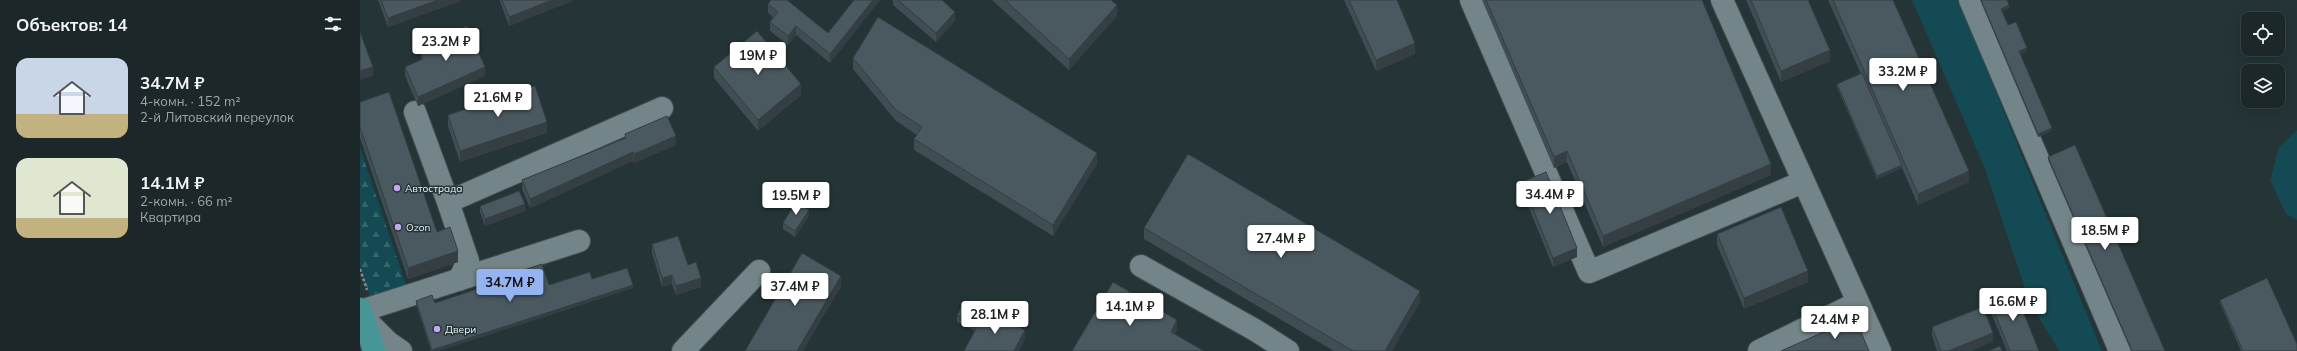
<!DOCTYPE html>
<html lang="ru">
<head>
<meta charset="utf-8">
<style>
	:root { --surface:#1b2729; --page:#283335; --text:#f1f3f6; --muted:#a0a5a8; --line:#394446; --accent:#95b2f1 }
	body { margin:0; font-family:Mulish,sans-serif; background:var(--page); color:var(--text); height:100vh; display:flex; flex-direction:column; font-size:15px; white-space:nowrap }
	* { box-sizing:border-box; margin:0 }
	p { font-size:13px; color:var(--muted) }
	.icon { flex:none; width:22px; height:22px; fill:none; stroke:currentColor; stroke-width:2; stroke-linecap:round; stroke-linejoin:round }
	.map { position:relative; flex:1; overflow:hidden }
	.sheet { display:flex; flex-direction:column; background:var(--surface); width:360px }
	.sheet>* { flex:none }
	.controls { position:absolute; left:1881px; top:12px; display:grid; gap:8px }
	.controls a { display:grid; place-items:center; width:44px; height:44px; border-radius:8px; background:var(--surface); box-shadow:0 4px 16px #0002,0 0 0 1px var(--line); font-size:20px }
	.price { position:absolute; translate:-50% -34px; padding:0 9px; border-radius:4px; background:#fff; color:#222; font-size:13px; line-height:26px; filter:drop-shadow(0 1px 2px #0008) }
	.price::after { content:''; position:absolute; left:50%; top:24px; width:12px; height:9px; margin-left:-6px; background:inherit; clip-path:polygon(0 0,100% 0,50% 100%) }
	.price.on { background:var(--accent); color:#111 }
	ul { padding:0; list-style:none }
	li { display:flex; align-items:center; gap:12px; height:100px; padding:0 16px }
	li span { display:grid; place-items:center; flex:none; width:112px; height:80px; border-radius:12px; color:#555 }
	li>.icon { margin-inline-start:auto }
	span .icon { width:48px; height:48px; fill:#fffc; stroke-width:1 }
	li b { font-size:17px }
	h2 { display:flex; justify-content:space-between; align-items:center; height:48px; padding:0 16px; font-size:17px }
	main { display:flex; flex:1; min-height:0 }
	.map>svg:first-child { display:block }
</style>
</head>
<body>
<main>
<section class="sheet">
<h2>Объектов: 14<svg class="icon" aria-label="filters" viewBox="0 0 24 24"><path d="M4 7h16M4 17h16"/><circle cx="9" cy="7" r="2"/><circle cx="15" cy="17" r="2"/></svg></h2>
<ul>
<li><span style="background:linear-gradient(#c9d6e8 70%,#c2b280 0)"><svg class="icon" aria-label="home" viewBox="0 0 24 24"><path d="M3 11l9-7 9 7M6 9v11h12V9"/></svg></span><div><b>34.7M ₽</b><p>4-комн. · 152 m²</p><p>2-й Литовский переулок</p></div></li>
<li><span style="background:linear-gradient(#dfe7d0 75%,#c2b280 0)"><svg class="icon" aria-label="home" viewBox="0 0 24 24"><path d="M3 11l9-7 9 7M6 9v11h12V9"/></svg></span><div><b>14.1M ₽</b><p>2-комн. · 66 m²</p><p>Квартира</p></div></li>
</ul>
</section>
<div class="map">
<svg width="1937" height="351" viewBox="0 0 1937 351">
	<defs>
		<pattern id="forest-firs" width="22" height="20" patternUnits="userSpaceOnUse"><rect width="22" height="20" fill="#134a53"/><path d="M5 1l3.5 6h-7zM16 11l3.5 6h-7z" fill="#36656c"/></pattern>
	</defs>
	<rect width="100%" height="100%" fill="#243437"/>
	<path fill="#134a53" d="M1552,0H1598L1742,351H1699L1669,301L1625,169Z
		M1937,130V220L1926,214L1910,180L1919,147Z"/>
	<path fill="url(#forest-firs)" d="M0,148L46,285L10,297L0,266Z"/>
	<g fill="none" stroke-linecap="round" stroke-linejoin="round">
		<g stroke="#424f52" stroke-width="24">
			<path id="minor" d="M1111,0L1229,272L1443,182
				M1362,0L1520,351
				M1610,0L1760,351
				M55,112L88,202
				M781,266L895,330L928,351
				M99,280L108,261L88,202L302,108
				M1,311L219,241
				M2,316L28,342L41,351
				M323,351L399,271
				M1399,351L1497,303"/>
		</g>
		<g stroke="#424f52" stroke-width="24">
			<path id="major" d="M0,309L14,351"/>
		</g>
		<path stroke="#7f8c8f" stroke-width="2.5" stroke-dasharray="3 2" stroke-linecap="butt" d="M0,269L7,290"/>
		<use href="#minor" stroke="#738589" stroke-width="22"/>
		<use href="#major" stroke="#479697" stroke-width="22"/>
	</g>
	<path fill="#404d53" d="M18,0H101V1L28,27Z
		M140,0H212V1L149,26L140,2Z
		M494,0H520L470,63L436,35L428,45L410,31V22L413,17L408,13V4L468,33Z
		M533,0H582L595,21L576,42L533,5Z
		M632,0H751L757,16L709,70Z
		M984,0H1037L1055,54L1016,71Z
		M1122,0H1342L1411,175L1243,247L1207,162L1194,168Z
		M1386,0H1448L1470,61L1421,82Z
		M1468,0H1533L1609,182L1558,205L1542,168L1517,179L1477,87V84L1501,74Z
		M1620,0H1647L1649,8L1642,11L1648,25L1667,51L1660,54L1692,131L1678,137Z
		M73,41L125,76L58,106L45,76V67L61,60V52L73,47Z
		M493,58L737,164L693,236L554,150V139L557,135L536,121L493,69Z
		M354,67L441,95L398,131L354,78Z
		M0,102L77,232L98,262L48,279L0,138Z
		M88,115L187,133L100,162L88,126Z
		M265,134L316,145L274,163L273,161L170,208L162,189V180L265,138Z
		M1688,157L1805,351H1771L1688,160Z
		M1162,182L1217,257L1193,267L1162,191Z
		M120,206L165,211L125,226L120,212Z
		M449,216L435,237L423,229V223Z
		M784,228L1060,302L1032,351H974L784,239Z
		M1357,234L1448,282L1384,309L1357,245Z
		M292,244L328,265L341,287L316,295L312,284L302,287L292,253Z
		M137,279L189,285L232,279L273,288L78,351H71L56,304V301L75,303L137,282Z
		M1629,299L1679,351H1647L1629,308Z
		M1860,300L1937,351H1881L1860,303Z
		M597,315L665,339L615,331L597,322Z
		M1572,327L1633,342L1611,351H1577L1572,336Z"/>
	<path fill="#343e43" d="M78,0H101V1L28,27V18Z
		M192,0H212V1L149,26V17Z
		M513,0H520L470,63V54Z
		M757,5V16L709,70V59Z
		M1649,5V8L1641,12V9Z
		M595,12V21L576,42V33Z
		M436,26V35L428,45V36Z
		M1055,43V54L1016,71V60Z
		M1667,48V51L1659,55V51Z
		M1470,50V61L1421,82V71Z
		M13,67V76L0,80V71Z
		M125,67V76L58,106V97Z
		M441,84V95L398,131V120Z
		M187,122V133L100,162V151Z
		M1692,128V131L1678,137V134Z
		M316,136V145L274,163V154Z
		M1207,151V162L1194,168V157Z
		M273,152V161L170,208V199Z
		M737,153V164L693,236V225Z
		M1411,164V175L1243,247V236Z
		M1542,165V168L1517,179V176Z
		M1609,171V182L1558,205V194Z
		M165,204V211L125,226V219Z
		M449,210V216L435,237V231Z
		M1217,248V257L1193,267V258Z
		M98,251V262L48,279V268Z
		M1448,271V282L1384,309V298Z
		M312,275V284L302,287V278Z
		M481,276V287L443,351H437Z
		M341,278V287L316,295V286Z
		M273,285V288L78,351H72V350Z
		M1060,291V302L1032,351H1025Z
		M817,320V331L811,343V332Z
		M665,330V339L659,351H654Z
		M1633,333V342L1611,351H1588Z"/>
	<path fill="#4a5960" stroke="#343e43" d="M21,0H78L28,18Z
		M142,0H192L149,17Z
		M411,0H427L468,33L494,0H513L470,54L436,26L428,36L410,22L418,12L408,4Z
		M538,0H582L595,12L576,33Z
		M645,0H751L757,5L709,59Z
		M989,0H1037L1055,43L1016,60Z
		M1126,0H1342L1411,164L1243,236L1207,151L1194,157Z
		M1391,0H1448L1470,50L1421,71Z
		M1473,0H1533L1609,171L1558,194Z
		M1621,0H1647L1649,5L1641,9L1648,25L1656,22L1667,48L1659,51L1692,128L1678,134Z
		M518,17L737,153L693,225L554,139L562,127L536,110L493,58Z
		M107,26L125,67L58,97L45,67L63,59L61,52L76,46L73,41Z
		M397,31L441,84L398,120L354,67Z
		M0,32L13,67L0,71Z
		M1502,73L1542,165L1517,176L1477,84Z
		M175,86L187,122L100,151L88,115Z
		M29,92L77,232L90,227L98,251L48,268L0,127V102Z
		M307,116L316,136L274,154L273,152L170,199L162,180L266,138L265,134Z
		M1715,145L1805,351H1772L1688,157Z
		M828,154L1060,291L1025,351H993L784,228Z
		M1186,172L1217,248L1193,258L1162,182Z
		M159,191L165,204L125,219L120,206Z
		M436,202L449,210L435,231L423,223Z
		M1421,207L1448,271L1384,298L1357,234Z
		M318,236L328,265L336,262L341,278L316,286L312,275L302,278L292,244Z
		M442,253L481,276L437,351H385Z
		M182,264L189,285L230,272L232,279L267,268L273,285L72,350L56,301L72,295L75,303L138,282L137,279Z
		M1907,278L1937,344V351H1883L1860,300Z
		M753,282L817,320L811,332L844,351H712Z
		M1654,289L1679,351H1650L1629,299Z
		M605,301L625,312L617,326L597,315Z
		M1623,307L1633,333L1588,351H1581L1572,327Z
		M626,310L665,330L654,351H604Z
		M1495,318L1509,351H1421Z
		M1640,346L1642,351H1628Z"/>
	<g fill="#c4a7f1" stroke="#243437" stroke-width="1.5">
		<circle cx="37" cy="188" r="4"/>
		<circle cx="38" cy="227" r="4"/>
		<circle cx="77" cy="329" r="4"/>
	</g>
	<g text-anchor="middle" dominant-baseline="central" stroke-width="3" stroke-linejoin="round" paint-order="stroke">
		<g font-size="10" fill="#ebf5f7" stroke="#243437" text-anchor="start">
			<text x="45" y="188">Автострада</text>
			<text x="46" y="227">Ozon</text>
			<text x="85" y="329">Двери</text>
		</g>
	</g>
</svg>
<div class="controls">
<a><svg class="icon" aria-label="locate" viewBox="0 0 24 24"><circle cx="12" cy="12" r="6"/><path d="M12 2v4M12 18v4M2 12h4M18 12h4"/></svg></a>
<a><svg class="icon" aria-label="layers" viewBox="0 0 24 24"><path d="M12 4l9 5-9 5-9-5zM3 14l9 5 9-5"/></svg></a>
</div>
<b class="price" style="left:86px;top:62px">23.2M ₽</b>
<b class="price" style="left:398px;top:76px">19M ₽</b>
<b class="price" style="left:1543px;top:92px">33.2M ₽</b>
<b class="price" style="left:138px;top:118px">21.6M ₽</b>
<b class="price" style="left:1190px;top:215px">34.4M ₽</b>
<b class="price" style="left:436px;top:216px">19.5M ₽</b>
<b class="price" style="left:1745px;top:251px">18.5M ₽</b>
<b class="price" style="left:921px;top:259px">27.4M ₽</b>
<b class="price on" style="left:150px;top:303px">34.7M ₽</b>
<b class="price" style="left:435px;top:307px">37.4M ₽</b>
<b class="price" style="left:1653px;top:322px">16.6M ₽</b>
<b class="price" style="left:770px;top:327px">14.1M ₽</b>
<b class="price" style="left:635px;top:335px">28.1M ₽</b>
<b class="price" style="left:1475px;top:340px">24.4M ₽</b>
</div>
</main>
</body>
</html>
